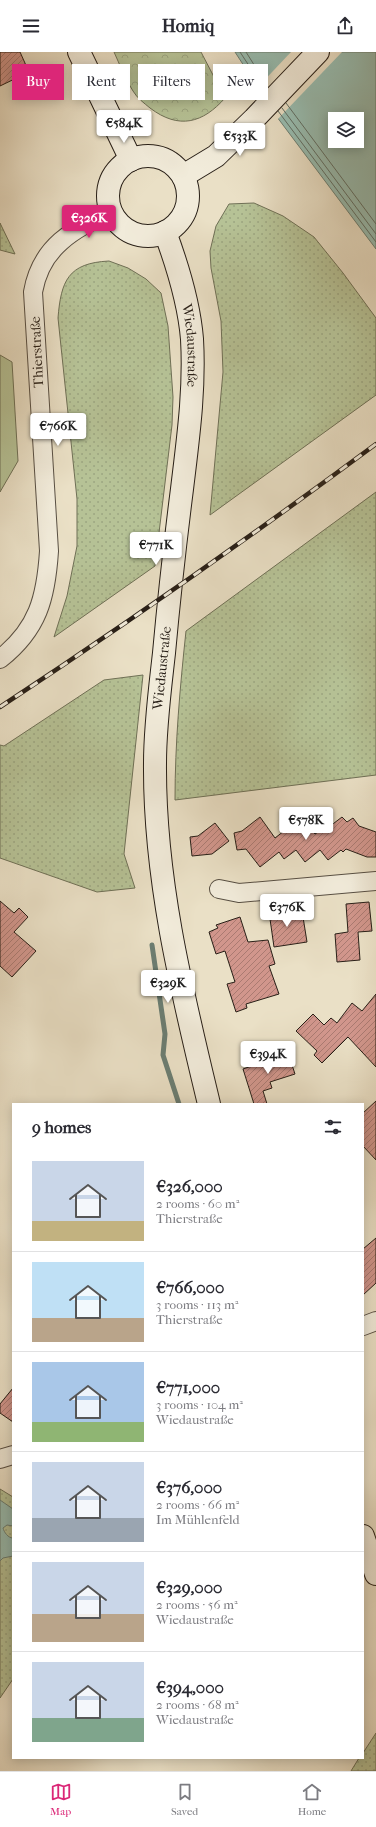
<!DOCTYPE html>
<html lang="en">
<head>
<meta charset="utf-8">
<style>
	:root { --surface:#fff; --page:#f2f2f3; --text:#2b2b33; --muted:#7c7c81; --line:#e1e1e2; --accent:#db2777 }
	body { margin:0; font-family:"IM FELL French Canon",serif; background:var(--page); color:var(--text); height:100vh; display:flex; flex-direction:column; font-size:15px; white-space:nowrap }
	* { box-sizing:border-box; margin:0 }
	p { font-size:13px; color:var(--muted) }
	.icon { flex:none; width:22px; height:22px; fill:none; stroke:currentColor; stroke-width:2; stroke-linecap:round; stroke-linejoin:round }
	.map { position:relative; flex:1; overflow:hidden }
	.side { position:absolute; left:12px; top:1051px; width:352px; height:656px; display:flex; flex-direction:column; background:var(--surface); border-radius:0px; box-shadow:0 2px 10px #0003 }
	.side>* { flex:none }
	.top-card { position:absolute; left:12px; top:12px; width:352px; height:36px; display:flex; gap:8px }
	.controls { position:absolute; left:328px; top:60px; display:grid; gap:8px }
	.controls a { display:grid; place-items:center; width:36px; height:36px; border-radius:0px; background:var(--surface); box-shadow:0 2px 10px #0003; font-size:20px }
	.price { position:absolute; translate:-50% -34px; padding:0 9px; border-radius:4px; background:#fff; color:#222; font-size:13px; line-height:26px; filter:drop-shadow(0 1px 2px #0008) }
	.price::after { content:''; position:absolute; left:50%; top:24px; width:12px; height:9px; margin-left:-6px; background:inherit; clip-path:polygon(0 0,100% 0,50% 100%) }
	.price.current { background:var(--accent); color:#fff }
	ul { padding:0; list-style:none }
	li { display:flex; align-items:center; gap:12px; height:100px; padding:0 20px }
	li+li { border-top:1px solid var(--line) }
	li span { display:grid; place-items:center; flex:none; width:112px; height:80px; border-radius:0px; color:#555 }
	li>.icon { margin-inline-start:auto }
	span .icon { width:48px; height:48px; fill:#fffc; stroke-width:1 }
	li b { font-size:17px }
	h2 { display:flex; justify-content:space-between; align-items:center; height:48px; padding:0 20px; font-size:17px }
	.chip { padding:0 14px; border-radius:0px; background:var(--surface); box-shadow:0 2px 10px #0003; font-size:14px; line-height:36px }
	.chip.current { background:var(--accent); color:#fff }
	header { display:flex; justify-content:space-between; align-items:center; height:52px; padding:0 20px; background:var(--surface); font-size:18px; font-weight:800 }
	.tabs { display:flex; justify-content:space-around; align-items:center; height:56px; border-top:1px solid var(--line); background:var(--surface); font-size:11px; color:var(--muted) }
	.tabs a { display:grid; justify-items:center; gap:2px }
	.tabs .current { color:var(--accent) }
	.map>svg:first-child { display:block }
</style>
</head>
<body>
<header><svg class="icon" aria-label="menu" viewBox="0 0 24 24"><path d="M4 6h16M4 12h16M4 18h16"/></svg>Homiq<svg class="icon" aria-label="share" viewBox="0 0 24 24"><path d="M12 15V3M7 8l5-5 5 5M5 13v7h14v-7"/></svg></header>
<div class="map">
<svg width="376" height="1719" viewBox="0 0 376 1719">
	<defs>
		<pattern id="grass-dots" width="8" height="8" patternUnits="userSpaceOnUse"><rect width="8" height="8" fill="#b6c296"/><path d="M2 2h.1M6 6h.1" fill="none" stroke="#9ca681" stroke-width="1.8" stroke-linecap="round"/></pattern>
		<pattern id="forest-crowns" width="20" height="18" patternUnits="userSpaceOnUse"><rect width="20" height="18" fill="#b6c296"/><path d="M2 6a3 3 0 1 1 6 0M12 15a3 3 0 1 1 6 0" fill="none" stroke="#9ca681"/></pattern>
		<pattern id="building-hatch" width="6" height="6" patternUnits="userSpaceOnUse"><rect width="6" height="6" fill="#d1968c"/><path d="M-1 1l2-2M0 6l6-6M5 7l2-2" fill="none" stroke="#aa7a71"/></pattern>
	</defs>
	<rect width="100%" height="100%" fill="#eae0c6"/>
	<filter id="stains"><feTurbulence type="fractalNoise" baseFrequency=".005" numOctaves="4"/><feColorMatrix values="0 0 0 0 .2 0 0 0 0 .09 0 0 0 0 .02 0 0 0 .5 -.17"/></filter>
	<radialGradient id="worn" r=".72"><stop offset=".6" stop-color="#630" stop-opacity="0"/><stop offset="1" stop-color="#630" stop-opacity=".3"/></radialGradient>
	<path fill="url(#grass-dots)" stroke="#6f7056" d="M254,151L283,164L314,185L343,221L376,266V343L210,463L223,320L221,269L211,216L210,199L216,174L229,152Z
		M0,171L15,202L0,198Z
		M109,209L128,216L146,227L161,241L168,274L173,345L172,373L155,514L54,585L67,544L77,494V447L58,266C61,229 68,211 109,209Z
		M376,440V723L175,748C175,691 180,635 186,579Z
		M143,623L124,802L135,836L97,840L0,806V693L4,694L104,628Z
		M0,1437L13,1445V1627L0,1646Z
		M376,1681V1719H351L359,1706H363V1701Z"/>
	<path fill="url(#forest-crowns)" stroke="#6f7056" d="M114,0H201L225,46C203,71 179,78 150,56C144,51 137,46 133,39C125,27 120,13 114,0Z"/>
	<path fill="#b6c296" stroke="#6f7056" d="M0,303L12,310L18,409L0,440Z"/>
	<path fill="#98bdb1" stroke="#6b7e73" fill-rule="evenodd" d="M235,0H376V197L277,65ZM335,67H357V89H335Z
		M0,1448L13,1457V1474L7,1473L3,1476C4,1480 8,1486 13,1486V1504L3,1506L0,1509Z"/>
	<path fill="#eae0c6" d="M291,0H342L277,68L256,37Z"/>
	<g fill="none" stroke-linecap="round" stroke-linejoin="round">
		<path stroke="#606e64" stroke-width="1" d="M240,0L265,38
			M246,0L268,35
			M286,51L376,172
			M282,56L376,182
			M278,59L376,190"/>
		<path stroke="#6b7e73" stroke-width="5" d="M152,893L165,982L163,1003L179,1052"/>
	</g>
	<path fill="url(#building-hatch)" stroke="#281f17" d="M0,0H20L29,20L0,34Z
		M260,765L275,786L302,765L315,782L322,777L325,778L342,765L347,770L353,766L359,774L376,780V805H367L346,797L343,800L341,798L328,808L320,798L305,810L296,798L284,807L279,800L260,815L246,797L237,798L234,781L242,779Z
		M215,771L229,789L212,802L192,804L190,785L198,784Z
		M0,849L14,861L19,856L28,865L14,880L36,899L12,925L0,914Z
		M369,850L372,879L358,880L360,908L337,910L335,882L348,880L346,852Z
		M294,856L296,866L303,865L307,890L274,895L269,860Z
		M240,865L248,890L268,888L275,912L269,914L279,942L246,952L247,956L236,960L227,932L235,930L225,899L216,902L209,880L218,876L216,873Z
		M376,942V1015L348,985L322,1011L314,1003L317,999L296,979L313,962L324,973L331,966L337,971L352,951L362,959Z
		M287,998L295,1022L270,1030L272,1036L263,1039L267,1052H254L243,1017L263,1010L262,1006Z
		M376,1049V1108L363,1094V1061Z
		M376,1186V1231L363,1243V1197Z
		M13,1336V1370L0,1361V1352Z"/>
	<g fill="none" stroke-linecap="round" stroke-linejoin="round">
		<g stroke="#584f43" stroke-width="20">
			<path id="street" d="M0,607C38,577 46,546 49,499L33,240C41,194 73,178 111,159
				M219,837L239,841L376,829
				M363,1274L376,1269
				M0,1407L13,1403"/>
		</g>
		<g stroke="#281f17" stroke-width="24">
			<g id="secondary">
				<path d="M79,0L131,108"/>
				<circle cx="148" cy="144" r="40"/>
				<path d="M183,124L216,104L254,67L318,0"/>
				<path id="s1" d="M165,180C178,215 189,250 192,287C195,338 188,387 182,437C175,492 169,546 164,601C160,637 155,674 155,711C154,827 182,940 209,1052"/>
				<path d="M363,1484L376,1522"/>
			</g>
		</g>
		<use href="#street" stroke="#f1ebda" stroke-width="18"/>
		<use href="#secondary" stroke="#f1ebda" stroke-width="22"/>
		<g stroke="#281f17" stroke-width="4.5">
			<path id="rail" d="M0,655C128,571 253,483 376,392"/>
		</g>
		<use href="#rail" stroke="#f1ebda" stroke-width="3" stroke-dasharray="9" stroke-linecap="butt"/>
	</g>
	<g text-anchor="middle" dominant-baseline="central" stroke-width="3" stroke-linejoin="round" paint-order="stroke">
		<g font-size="14" fill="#281f17" stroke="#f1ebda">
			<text stroke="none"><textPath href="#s1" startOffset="117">Wiedaustraße</textPath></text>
			<text transform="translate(37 300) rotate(-93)">Thierstraße</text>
			<text transform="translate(162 616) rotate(-84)">Wiedaustraße</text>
		</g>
	</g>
	<rect width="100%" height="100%" filter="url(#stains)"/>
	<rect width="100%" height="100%" fill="url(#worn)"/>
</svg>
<div class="controls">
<a><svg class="icon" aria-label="layers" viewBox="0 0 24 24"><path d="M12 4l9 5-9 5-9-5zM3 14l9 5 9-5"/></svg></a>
</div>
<b class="price" style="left:124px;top:92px">€584K</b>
<b class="price" style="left:240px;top:105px">€533K</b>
<b class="price current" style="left:89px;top:187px">€326K</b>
<b class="price" style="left:58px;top:395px">€766K</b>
<b class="price" style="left:156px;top:514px">€771K</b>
<b class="price" style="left:306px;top:789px">€578K</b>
<b class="price" style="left:287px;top:876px">€376K</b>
<b class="price" style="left:168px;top:952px">€329K</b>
<b class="price" style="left:268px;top:1023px">€394K</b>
<div class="top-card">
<a class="chip current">Buy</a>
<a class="chip">Rent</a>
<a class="chip">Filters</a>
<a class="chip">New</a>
</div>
<section class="side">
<h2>9 homes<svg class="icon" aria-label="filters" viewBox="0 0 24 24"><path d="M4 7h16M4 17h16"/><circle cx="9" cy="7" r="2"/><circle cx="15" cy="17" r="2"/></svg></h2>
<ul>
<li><span style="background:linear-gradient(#c9d6e8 75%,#c2b280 0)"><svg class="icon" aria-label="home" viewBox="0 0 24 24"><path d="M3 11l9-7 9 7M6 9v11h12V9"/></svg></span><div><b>€326,000</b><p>2 rooms · 60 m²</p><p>Thierstraße</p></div></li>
<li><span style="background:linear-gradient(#bfe0f5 70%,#b9a48a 0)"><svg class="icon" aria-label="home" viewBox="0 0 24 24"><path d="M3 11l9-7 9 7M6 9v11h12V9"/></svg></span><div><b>€766,000</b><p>3 rooms · 113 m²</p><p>Thierstraße</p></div></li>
<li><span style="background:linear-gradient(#a9c7e8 75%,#8fb573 0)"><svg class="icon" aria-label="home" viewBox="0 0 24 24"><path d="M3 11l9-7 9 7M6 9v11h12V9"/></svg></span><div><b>€771,000</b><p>3 rooms · 104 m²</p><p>Wiedaustraße</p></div></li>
<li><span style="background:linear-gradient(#c9d6e8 70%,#9aa5b1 0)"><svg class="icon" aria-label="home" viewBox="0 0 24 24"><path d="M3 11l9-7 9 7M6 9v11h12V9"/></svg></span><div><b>€376,000</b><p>2 rooms · 66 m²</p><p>Im Mühlenfeld</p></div></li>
<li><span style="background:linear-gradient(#c9d6e8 65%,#b9a48a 0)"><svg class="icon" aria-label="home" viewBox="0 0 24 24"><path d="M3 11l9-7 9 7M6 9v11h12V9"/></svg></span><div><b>€329,000</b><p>2 rooms · 56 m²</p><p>Wiedaustraße</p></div></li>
<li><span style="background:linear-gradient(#c9d6e8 70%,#7fa58c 0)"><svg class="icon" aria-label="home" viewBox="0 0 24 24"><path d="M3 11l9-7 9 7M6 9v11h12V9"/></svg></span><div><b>€394,000</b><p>2 rooms · 68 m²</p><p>Wiedaustraße</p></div></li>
</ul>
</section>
</div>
<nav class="tabs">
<a class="current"><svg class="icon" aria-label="map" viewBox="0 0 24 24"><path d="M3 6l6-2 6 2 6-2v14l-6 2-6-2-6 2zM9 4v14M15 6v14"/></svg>Map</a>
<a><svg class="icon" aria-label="saved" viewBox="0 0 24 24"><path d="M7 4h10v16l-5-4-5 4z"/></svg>Saved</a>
<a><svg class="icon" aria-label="home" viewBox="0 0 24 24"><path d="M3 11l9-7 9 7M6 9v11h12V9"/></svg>Home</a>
</nav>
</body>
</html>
